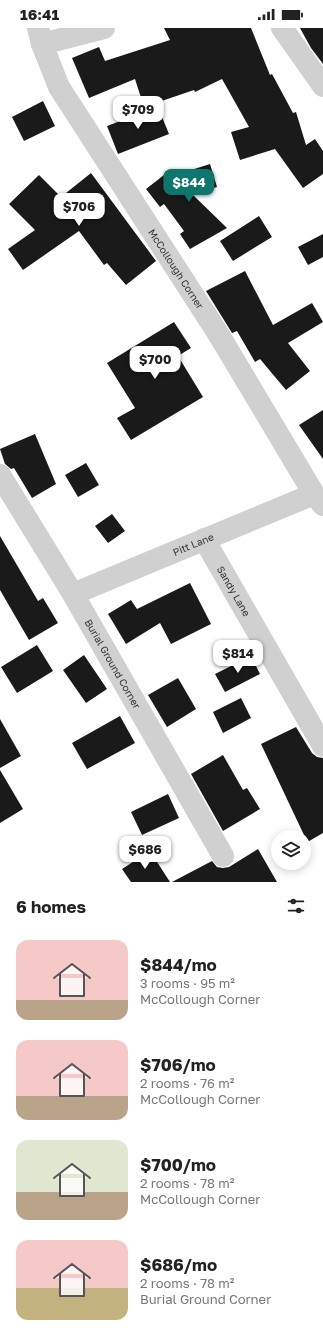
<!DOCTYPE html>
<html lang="en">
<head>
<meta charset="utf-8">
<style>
	:root { --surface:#fff; --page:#f2f2f2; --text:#222; --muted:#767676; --accent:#0f766e }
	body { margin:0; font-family:"Golos Text",sans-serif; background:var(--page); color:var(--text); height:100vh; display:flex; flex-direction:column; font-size:15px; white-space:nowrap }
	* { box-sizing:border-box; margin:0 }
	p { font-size:13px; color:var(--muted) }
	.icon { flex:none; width:22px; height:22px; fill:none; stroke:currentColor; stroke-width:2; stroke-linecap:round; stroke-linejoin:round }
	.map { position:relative; height:854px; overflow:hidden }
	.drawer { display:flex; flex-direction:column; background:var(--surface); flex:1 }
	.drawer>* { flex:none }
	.controls { position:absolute; left:271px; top:802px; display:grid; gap:8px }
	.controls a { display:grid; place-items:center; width:40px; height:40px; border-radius:50%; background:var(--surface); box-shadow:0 2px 10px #0003; font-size:20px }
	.price { position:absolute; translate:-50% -34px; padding:0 9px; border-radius:8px; background:#fff; color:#222; font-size:13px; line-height:26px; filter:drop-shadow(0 1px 2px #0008) }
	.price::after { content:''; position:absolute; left:50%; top:24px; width:12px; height:9px; margin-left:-6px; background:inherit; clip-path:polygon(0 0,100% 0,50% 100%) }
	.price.on { background:var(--accent); color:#fff }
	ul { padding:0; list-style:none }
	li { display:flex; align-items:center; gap:12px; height:100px; padding:0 16px }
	li span { display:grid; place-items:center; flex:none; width:112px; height:80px; border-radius:12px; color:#555 }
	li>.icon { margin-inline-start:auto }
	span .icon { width:48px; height:48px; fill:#fffc; stroke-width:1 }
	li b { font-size:17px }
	h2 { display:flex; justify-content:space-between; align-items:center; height:48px; padding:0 16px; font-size:17px }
	.status { display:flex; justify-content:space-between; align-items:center; height:28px; padding:0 20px; background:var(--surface); direction:ltr }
	.status svg { height:11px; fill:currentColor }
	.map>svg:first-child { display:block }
</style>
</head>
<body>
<div class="status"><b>16:41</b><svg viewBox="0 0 49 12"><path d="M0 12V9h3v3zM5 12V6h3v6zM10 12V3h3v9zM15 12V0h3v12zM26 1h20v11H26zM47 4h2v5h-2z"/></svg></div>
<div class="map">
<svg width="323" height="854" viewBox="0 0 323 854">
	<rect width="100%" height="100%" fill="#fff"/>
	<path fill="#1a1a1a" d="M164,0H251L270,47L272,46L293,85L296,84L306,117L315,111L323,123V146L303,160L275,121L240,132L231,104L249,99L222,51L195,64L194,62L144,79L135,51L89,70L72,30L99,19L105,33L170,12Z
		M300,0H323V36L311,20Z
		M43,73L55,98L24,113L12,89Z
		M158,79L169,106L118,126L107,98Z
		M210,136L217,159L192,166L227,200L190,221L180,206L184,203L164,176L160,179L146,161L164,147L166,150Z
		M91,145L156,233L126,257L107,235L104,237L79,203L23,242L8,221L35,202L9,176L39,147L61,169Z
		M259,188L272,209L233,233L220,213Z
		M323,206V229L308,237L298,219Z
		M245,243L273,297L312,275L323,294L288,315L310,343L286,362L260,331L255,334L237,303L232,305L206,263Z
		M174,294L191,320L178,328L203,369L131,412L117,390L135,380L107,335Z
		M323,382V431L299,397Z
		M35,406L56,456L32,470L14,440L11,441L5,436L0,421Z
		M86,435L99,457L78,469L65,447Z
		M112,486L125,503L108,515L95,498Z
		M0,508L38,573L43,570L58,595L29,612L0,562Z
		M190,555L211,596L171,616L160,595L126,616L108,586L131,572L137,581Z
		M37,617L53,643L17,665L1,639Z
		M84,627L107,661L86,675L63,642Z
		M251,628L260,646L225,664L215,646Z
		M178,650L196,681L167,699L148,667Z
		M241,670L251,690L223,705L213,684Z
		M120,688L135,715L87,741L72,715Z
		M0,691L21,728L0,740Z
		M296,699L312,725L317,729L323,730V805L304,816V807L261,716Z
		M223,727L243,762L247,760L260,781L223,803L191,746Z
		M0,742L23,781L0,795Z
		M168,766L179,790L142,807L131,784Z
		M258,821L277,854H172L212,833L217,839L223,840L229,839Z
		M150,823L170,854H131L122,841Z"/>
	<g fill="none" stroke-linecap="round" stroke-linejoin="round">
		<g stroke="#d0d0d0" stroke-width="22">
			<path id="s1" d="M38,0L42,16L59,59L219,307L314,466L323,477"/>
			<path d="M282,0L323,58"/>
			<path d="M42,16L104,0"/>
			<path id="s2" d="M0,447L73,566L223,828"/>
			<path id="s3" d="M204,511L323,718"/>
			<path id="s4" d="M73,566L314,466"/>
		</g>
	</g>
	<g text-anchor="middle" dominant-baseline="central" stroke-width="4" stroke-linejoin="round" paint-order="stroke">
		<g font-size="10" fill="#333" stroke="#fff">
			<text stroke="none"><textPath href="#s1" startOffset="279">McCollough Corner</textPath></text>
			<text stroke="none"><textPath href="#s4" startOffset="130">Pitt Lane</textPath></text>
			<text stroke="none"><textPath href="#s3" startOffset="60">Sandy Lane</textPath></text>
			<text stroke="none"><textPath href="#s2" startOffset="220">Burial Ground Corner</textPath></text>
		</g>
	</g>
</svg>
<div class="controls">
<a><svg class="icon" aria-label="layers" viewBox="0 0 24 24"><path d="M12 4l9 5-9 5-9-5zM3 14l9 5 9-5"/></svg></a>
</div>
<b class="price" style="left:138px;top:102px">$709</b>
<b class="price on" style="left:189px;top:175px">$844</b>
<b class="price" style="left:79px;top:199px">$706</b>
<b class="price" style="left:155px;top:352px">$700</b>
<b class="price" style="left:238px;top:646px">$814</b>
<b class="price" style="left:145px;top:842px">$686</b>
</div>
<section class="drawer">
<h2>6 homes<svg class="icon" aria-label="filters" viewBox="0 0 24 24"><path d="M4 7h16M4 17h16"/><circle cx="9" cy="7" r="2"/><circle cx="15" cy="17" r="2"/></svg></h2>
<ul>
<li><span style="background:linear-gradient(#f6c9c9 75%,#b9a48a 0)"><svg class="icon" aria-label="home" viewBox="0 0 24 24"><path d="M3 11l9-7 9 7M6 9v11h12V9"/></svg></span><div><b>$844/mo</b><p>3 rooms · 95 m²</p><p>McCollough Corner</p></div></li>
<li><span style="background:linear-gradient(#f6c9c9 70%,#b9a48a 0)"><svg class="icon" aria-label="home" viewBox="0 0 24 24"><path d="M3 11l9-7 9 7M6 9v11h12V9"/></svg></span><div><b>$706/mo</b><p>2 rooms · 76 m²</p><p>McCollough Corner</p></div></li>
<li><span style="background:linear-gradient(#dfe7d0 65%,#b9a48a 0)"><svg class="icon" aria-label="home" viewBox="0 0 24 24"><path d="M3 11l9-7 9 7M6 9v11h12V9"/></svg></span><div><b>$700/mo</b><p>2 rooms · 78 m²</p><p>McCollough Corner</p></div></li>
<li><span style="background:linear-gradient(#f6c9c9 60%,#c2b280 0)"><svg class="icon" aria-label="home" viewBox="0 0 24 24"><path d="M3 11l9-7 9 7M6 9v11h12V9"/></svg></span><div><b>$686/mo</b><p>2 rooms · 78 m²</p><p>Burial Ground Corner</p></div></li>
</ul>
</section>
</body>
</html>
